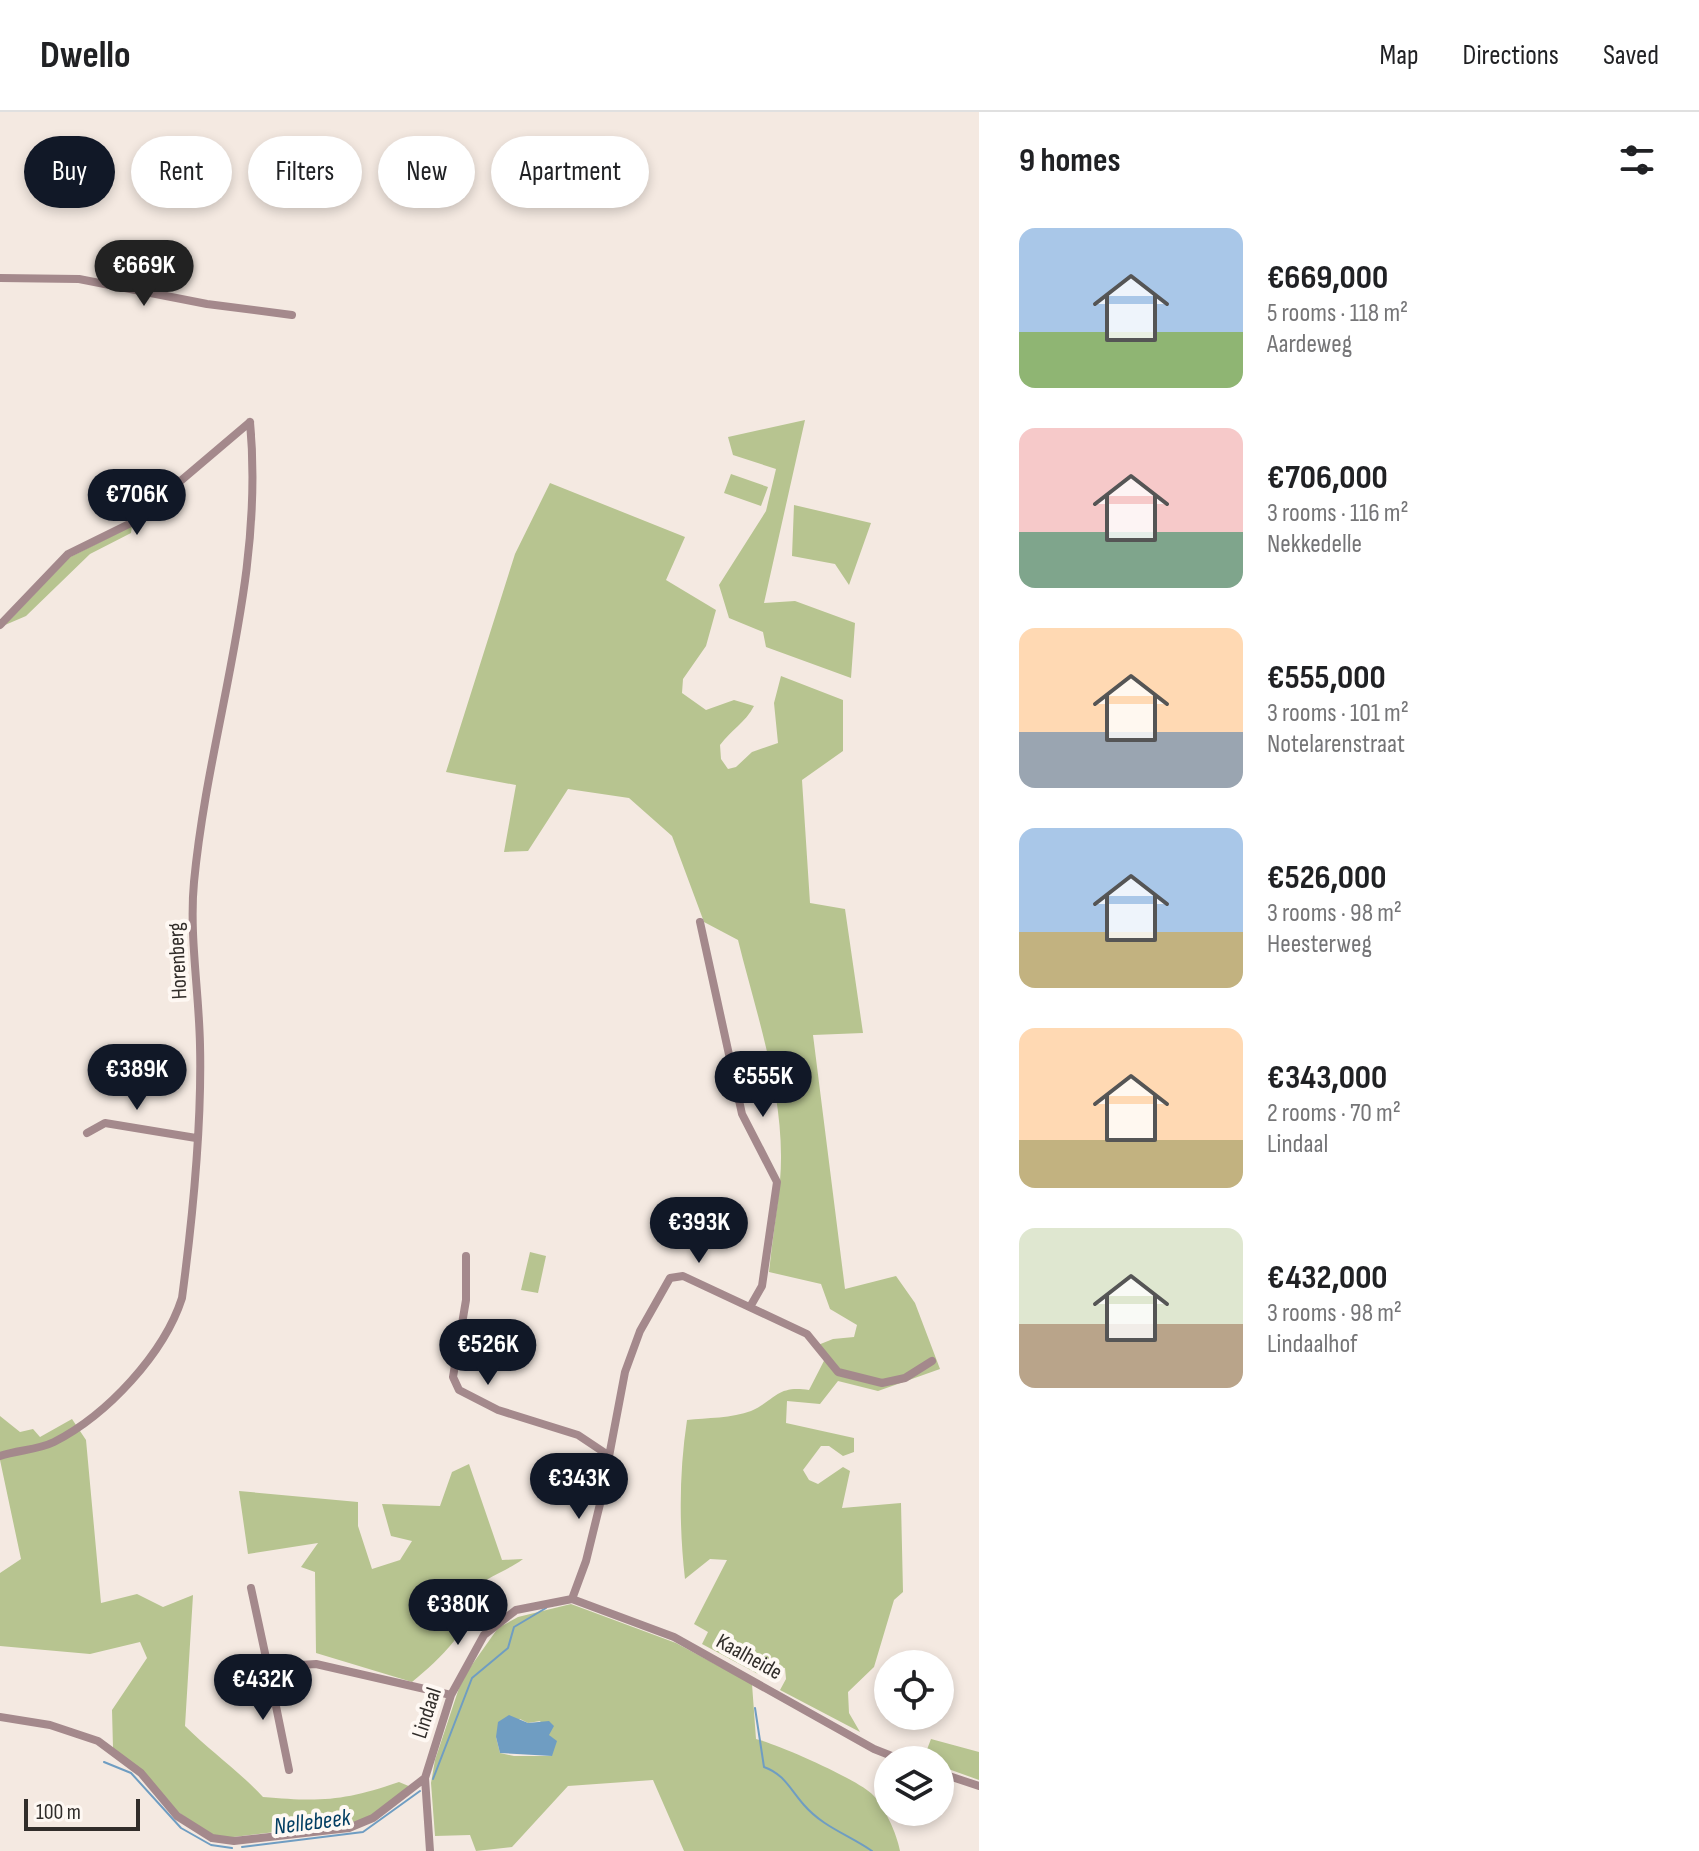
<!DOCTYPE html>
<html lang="en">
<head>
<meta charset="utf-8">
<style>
	:root { --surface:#fff; --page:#f2f2f2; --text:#202124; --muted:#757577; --line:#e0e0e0; --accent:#111827 }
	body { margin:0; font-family:"Sofia Sans Condensed",sans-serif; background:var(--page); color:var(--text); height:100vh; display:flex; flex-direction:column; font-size:30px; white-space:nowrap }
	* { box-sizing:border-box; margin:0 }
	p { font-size:26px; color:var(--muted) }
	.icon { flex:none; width:44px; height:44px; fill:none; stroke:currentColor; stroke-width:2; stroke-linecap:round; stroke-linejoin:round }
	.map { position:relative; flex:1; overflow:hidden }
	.side { display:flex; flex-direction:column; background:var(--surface); width:720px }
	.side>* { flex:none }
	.banner { position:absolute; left:24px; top:24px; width:760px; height:72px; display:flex; gap:16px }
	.fabs { position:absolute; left:874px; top:1538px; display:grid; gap:16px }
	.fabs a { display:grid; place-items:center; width:80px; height:80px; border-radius:50%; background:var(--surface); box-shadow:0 4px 12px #0003; font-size:40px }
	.scale { position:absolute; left:24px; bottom:20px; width:116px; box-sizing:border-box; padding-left:8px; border:4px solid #312d2a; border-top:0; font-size:22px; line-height:28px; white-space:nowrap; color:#312d2a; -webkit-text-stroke:6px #fef8f3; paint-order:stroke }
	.price { position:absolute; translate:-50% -68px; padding:0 18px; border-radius:28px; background:var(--accent); color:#fff; font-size:26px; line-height:52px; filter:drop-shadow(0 2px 4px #0008) }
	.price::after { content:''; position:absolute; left:50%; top:48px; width:24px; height:18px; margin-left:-12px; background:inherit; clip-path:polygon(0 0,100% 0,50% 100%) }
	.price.current { background:#222; color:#fff }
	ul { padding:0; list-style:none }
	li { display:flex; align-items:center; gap:24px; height:200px; padding:0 40px }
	li span { display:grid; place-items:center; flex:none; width:224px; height:160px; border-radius:16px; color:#555 }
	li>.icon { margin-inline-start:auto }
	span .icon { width:96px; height:96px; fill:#fffc; stroke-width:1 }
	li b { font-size:34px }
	h2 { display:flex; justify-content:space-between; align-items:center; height:96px; padding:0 40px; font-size:34px }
	.tag { padding:0 28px; border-radius:36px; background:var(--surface); box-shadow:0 4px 12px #0003; font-size:28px; line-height:72px }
	.tag.current { background:var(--accent); color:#fff }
	header { display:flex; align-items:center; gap:48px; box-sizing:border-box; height:112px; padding:0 40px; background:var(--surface); border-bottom:2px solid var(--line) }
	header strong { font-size:38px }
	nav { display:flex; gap:44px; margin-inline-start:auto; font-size:28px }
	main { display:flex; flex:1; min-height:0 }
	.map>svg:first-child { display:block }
</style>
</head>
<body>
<header>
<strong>Dwello</strong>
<nav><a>Map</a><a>Directions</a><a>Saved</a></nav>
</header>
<main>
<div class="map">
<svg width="979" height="1739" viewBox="0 0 979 1739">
	<rect width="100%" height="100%" fill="#f4e9e1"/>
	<path fill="#b7c490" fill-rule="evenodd" d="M805,308L764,491L795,489L855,511L851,566L766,535L763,520L729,506L719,473L766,399L776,357L733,343L728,325Z
		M731,362L768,375L761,394L724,381Z
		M550,371L685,425L666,468L716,498L706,534L683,567L682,581L706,598L734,588L754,594C745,611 731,618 720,633L721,647L728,657L736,655L752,640L778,631L774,591L781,564L843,588V639L802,668L810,791L845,797L863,921L813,923L845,1177L896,1164L915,1191L940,1257L878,1279L838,1269L820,1292L787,1289L786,1311L854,1326V1340L843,1344L829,1334H821L803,1358L809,1368L818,1372L843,1355L850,1359L842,1396L901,1391L903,1480L894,1488L874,1555L848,1580L849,1601L860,1620L780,1578L786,1567L785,1556L772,1555L758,1562L702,1532L708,1520L694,1512L727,1448L710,1447L685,1467C679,1414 679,1361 687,1308C706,1306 733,1306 751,1299C776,1288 776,1273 809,1278L827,1243L818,1233L833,1227L854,1225L857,1213L830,1197L821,1172L769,1160C772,1130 777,1099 780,1069C787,989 757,905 738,828L704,810L672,724L629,686L568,677L528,739L504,740L516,673L446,660L515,442Z
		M794,393L871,411L849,473L835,452L792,444Z
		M132,414L131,421L90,442L26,504L5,513L70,445Z
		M530,1140L546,1144L538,1181L521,1178Z
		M0,1304L20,1320L33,1317L40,1325L72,1307L86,1328L101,1491L137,1482L163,1495L193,1483L185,1614C210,1639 239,1659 263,1685C320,1690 344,1689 399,1670L411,1675L368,1709L217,1727L178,1700L113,1636L112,1598L147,1546L140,1530L90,1542L0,1534V1461L21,1447L0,1348Z
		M469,1352L502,1448L523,1447C507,1459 490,1463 476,1476C473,1517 441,1546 412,1570L316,1541L315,1460L301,1455L318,1431L248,1442L239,1379L358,1390V1414L372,1457L400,1448L412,1429L391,1424L382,1392L440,1394L452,1360Z
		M571,1492L676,1531L752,1572L756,1627C778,1632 859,1668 873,1683C885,1696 897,1722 900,1739H684L653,1668L568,1674L512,1735L476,1739L470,1723L435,1724L431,1671L435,1648L459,1576L469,1557L498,1516L518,1505ZM520,1607L528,1611L540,1609L549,1623L552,1644H514L500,1641L496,1625Z
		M931,1627L979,1640V1668L940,1654V1648H923Z"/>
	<path fill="#6f9dc2" d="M509,1603L528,1611L549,1609L554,1614L549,1623L557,1629L552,1644L500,1641L496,1625L498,1610Z"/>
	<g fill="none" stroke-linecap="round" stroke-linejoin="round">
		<path stroke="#6f9dc2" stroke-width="2" d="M755,1596L764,1655C784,1662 790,1677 804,1693C823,1715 849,1723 872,1739
			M104,1650L131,1661L181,1716L211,1733L232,1736
			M433,1667L472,1566L508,1536L514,1515L546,1496
			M242,1735L363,1720L420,1679"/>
		<path stroke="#a4898c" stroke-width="8" d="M0,166L79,167L207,192L292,203
			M0,513L68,442L131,411L250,310
			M700,810L742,1002L777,1070L762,1174L750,1195
			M87,1021L105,1011L196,1026
			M466,1144V1188L453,1265L459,1278L498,1298L578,1323L608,1343
			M0,1344C17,1338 38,1338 54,1330C107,1303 164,1242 182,1186C193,1103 202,1016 200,933C199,879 189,823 194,770C209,613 265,470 250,310
			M251,1476L268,1555L316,1552L451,1583
			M572,1487L586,1449L600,1392L625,1260L640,1219L670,1166L683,1164L807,1222L838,1260L882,1271L905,1266L932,1249
			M268,1555L289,1658
			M0,1605L50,1613L98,1629L141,1661L177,1704L212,1726L234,1729L349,1716L373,1706L425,1666L451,1583L484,1523L516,1498L572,1487L674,1525L874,1637L902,1648
			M940,1661L979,1674
			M425,1666L430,1739"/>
	</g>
	<g text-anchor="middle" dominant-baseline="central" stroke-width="8" stroke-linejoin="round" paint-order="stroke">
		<g font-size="22" fill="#312d2a" stroke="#fef8f3">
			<text transform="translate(178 849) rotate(-93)">Horenberg</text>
			<text transform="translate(749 1545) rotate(29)">Kaalheide</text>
			<text transform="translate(427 1601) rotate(-72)">Lindaal</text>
		</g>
		<g font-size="24" font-style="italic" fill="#033e62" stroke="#fef8f3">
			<text transform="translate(312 1710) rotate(-7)">Nellebeek</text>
		</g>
	</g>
</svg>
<div class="fabs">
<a><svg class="icon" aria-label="locate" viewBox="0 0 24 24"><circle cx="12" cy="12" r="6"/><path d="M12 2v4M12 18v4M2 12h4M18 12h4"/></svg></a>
<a><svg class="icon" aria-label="layers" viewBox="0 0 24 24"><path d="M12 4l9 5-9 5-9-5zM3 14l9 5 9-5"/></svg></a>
</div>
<div class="scale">100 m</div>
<b class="price current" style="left:144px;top:196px">€669K</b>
<b class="price" style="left:137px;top:425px">€706K</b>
<b class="price" style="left:137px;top:1000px">€389K</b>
<b class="price" style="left:763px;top:1007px">€555K</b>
<b class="price" style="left:699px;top:1153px">€393K</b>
<b class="price" style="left:488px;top:1275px">€526K</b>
<b class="price" style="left:579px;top:1409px">€343K</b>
<b class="price" style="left:458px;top:1535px">€380K</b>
<b class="price" style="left:263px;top:1610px">€432K</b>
<div class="banner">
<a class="tag current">Buy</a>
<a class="tag">Rent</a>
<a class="tag">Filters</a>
<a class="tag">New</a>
<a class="tag">Apartment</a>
</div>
</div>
<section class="side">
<h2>9 homes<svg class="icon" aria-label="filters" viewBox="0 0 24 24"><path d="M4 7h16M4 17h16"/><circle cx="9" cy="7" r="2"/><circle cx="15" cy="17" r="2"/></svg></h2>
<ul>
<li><span style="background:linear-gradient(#a9c7e8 65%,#8fb573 0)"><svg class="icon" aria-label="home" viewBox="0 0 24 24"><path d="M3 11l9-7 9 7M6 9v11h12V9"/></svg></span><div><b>€669,000</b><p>5 rooms · 118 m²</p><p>Aardeweg</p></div></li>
<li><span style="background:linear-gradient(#f6c9c9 65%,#7fa58c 0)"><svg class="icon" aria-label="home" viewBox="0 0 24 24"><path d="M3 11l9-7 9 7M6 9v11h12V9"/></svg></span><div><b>€706,000</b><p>3 rooms · 116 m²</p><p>Nekkedelle</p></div></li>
<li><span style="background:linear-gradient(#ffd9b3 65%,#9aa5b1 0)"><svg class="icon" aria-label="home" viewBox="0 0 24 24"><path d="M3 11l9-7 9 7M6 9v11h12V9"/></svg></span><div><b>€555,000</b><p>3 rooms · 101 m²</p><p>Notelarenstraat</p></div></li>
<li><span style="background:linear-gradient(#a9c7e8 65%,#c2b280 0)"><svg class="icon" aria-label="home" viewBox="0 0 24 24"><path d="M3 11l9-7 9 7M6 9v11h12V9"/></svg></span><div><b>€526,000</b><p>3 rooms · 98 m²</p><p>Heesterweg</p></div></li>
<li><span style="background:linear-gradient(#ffd9b3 70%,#c2b280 0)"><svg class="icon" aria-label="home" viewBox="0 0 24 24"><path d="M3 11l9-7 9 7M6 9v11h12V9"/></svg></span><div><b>€343,000</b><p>2 rooms · 70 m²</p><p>Lindaal</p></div></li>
<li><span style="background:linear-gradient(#dfe7d0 60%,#b9a48a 0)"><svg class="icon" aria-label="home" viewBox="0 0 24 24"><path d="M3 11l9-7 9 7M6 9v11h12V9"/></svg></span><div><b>€432,000</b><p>3 rooms · 98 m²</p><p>Lindaalhof</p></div></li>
</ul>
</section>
</main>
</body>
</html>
